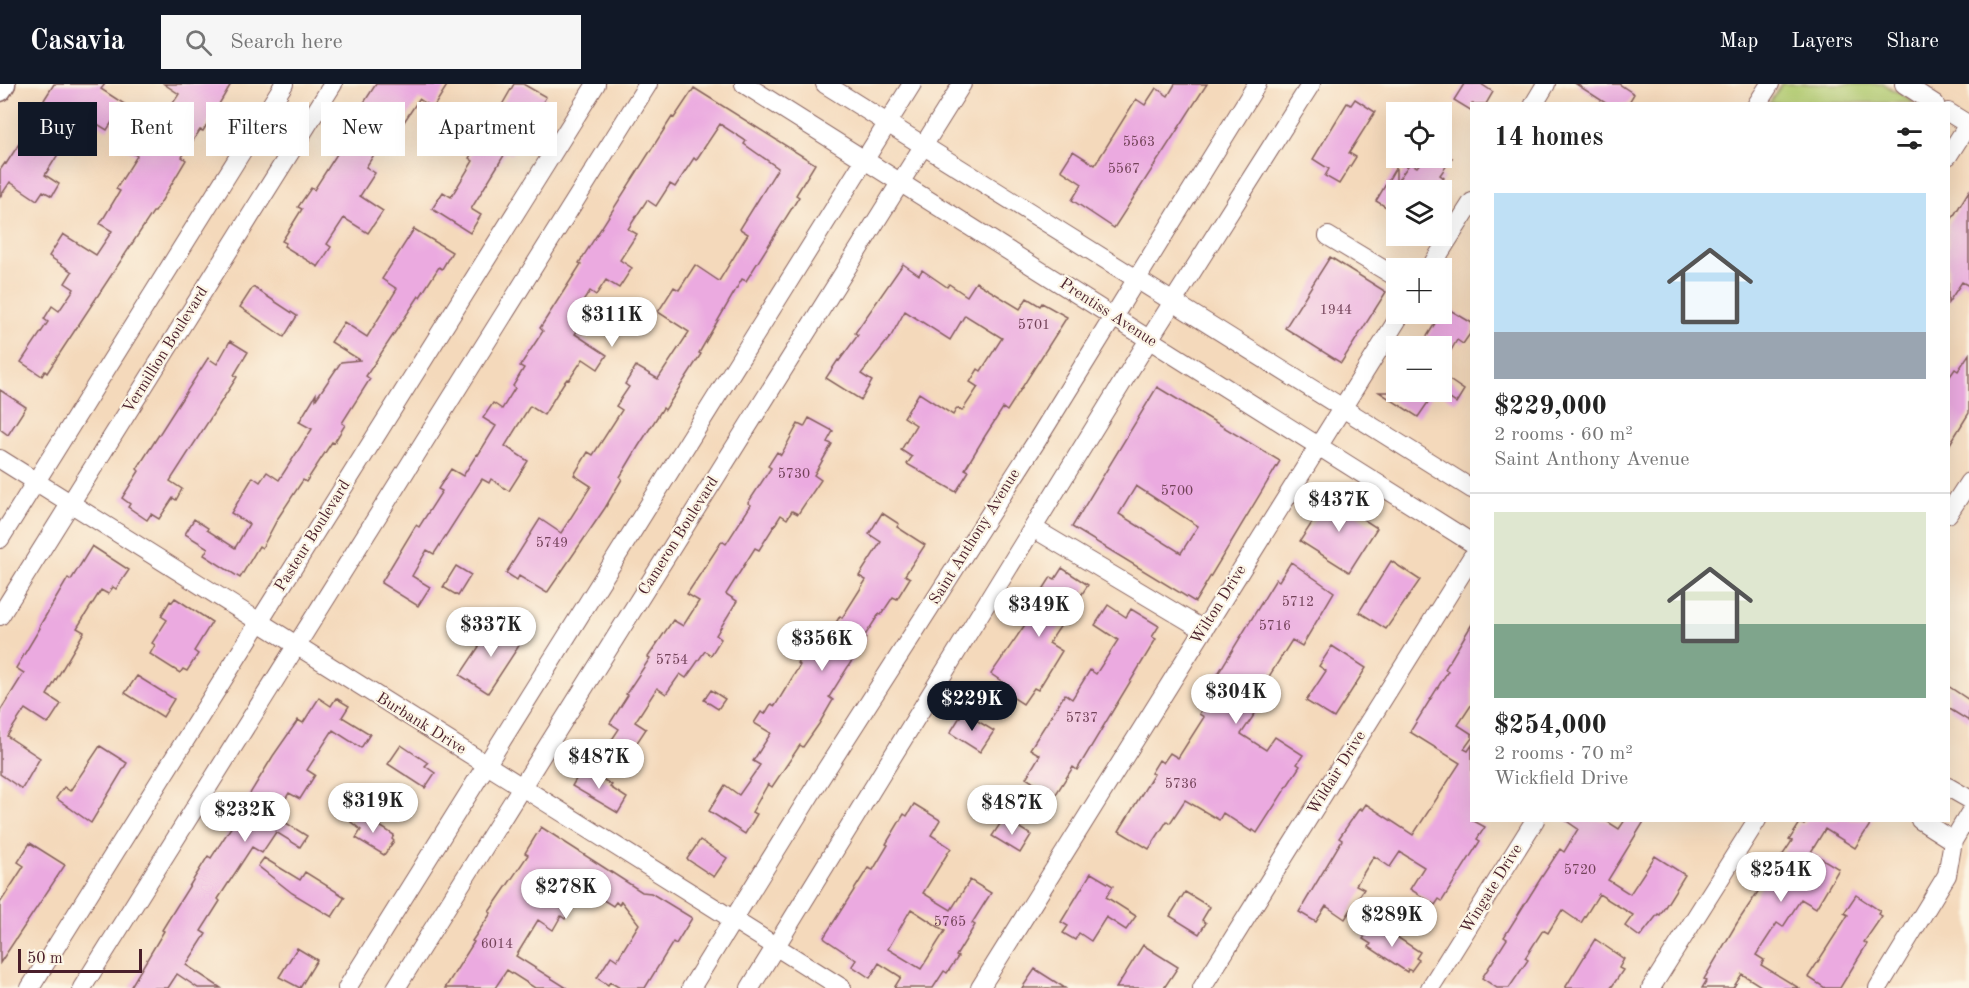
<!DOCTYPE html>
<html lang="en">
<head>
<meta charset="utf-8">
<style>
	:root { --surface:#fff; --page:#f6f6f6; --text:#222; --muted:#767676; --line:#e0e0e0; --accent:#111827 }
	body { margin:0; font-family:"Old Standard TT",serif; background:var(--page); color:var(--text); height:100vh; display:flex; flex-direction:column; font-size:22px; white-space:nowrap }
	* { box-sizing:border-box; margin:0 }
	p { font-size:20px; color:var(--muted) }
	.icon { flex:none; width:33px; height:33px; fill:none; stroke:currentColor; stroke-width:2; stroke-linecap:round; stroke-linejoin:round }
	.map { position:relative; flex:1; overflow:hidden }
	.side { position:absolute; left:1470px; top:18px; width:480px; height:720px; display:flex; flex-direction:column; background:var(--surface); border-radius:0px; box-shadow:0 6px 24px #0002 }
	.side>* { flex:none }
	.banner { position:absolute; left:18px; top:18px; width:570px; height:54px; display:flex; gap:12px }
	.fabs { position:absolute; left:1386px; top:18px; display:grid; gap:12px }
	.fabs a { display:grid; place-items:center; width:66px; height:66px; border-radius:0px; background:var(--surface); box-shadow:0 6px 24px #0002; font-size:30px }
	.scale { position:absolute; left:18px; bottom:15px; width:124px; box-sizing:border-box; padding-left:6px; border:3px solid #4a1f2b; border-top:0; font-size:16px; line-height:21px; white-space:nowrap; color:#4a1f2b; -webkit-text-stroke:4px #fcf5e5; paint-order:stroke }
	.price { position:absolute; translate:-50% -51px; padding:0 14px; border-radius:21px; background:#fff; color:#222; font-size:20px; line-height:39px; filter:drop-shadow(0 2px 3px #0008) }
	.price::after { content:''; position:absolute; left:50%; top:36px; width:18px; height:14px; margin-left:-9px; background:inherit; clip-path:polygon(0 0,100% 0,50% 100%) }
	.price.current { background:var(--accent); color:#fff }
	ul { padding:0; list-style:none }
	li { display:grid; align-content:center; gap:12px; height:318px; padding:0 24px }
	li+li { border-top:2px solid var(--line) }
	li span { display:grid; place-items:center; height:186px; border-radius:0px; color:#555 }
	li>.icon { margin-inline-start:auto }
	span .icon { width:108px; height:108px; fill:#fffc; stroke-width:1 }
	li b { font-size:26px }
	h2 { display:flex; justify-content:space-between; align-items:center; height:72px; padding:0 24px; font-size:26px }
	.chip { padding:0 21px; border-radius:0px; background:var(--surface); box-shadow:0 6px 24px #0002; font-size:21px; line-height:54px }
	.chip.current { background:var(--accent); color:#fff }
	header { display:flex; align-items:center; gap:36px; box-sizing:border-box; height:84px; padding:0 30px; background:var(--accent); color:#fff }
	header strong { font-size:28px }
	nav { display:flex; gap:33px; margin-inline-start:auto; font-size:21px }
	.search { width:420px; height:54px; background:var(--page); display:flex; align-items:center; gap:15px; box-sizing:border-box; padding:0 21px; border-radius:0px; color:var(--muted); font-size:22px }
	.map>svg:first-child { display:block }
</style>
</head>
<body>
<header>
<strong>Casavia</strong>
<div class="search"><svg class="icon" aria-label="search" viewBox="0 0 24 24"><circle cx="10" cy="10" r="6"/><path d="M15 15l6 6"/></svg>Search here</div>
<nav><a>Map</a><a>Layers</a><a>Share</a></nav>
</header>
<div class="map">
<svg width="1969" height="904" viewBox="0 0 1969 904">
	<rect width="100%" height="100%" fill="#fcf5e5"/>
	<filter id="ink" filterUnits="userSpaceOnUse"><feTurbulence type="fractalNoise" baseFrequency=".0167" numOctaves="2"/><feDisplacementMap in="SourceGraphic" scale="12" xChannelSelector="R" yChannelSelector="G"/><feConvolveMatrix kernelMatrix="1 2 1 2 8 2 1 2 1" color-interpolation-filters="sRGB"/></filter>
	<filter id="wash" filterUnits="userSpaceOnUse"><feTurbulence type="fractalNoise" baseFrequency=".008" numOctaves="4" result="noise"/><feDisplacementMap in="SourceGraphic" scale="24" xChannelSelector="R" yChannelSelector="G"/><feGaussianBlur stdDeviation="1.35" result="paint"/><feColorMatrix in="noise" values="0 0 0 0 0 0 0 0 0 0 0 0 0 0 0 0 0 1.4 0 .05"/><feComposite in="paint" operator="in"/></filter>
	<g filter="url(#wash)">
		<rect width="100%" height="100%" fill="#f4d9bb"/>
		<path fill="#b4cd72" stroke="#7f764e" stroke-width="1.5" d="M1782,0H1884L1915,19H1769Z"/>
		<g id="blocks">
			<path fill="#ebaae0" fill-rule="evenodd" d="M54,0H105L101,5L132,25L122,40L114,35L107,46L78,28L58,61L62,64L45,91L59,100L52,112L43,107L37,116L10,98L0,113V86L5,79L6,80L46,18L44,16Z
				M164,0H231L203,47L200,46L182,73L186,76L155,128H153L56,275L47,289L45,287L42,292L21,278L48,238L44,235L52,222L59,227L74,205L65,199L72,188L49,172L63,150L96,171L112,147L100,140L120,107L116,105L137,72L125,64L138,45L151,53L179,10Z
				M376,0H448L433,24L419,15L400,44L386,35L369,60L377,66L366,83L375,89L360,112L383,127L368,149L344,134L327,160L331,163L318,183L284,162L286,159L282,157L302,125L298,123L311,104L314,106L344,59L367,23L363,20Z
				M514,0H523L546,13L511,71L506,68L471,125L481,131L470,149L432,125L443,108L451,113L473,77L469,74L482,53L477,50L490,30L495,33Z
				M1175,0H1207L1114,144L1072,116L1082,100L1061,86L1073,67L1095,81L1136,15L1145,21L1156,4L1168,12Z
				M1464,0H1481L1493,8L1486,20H1472V27L1454,16Z
				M1576,0H1619L1634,10L1628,20H1607Z
				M694,4L815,80L796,111L799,113L746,197L742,195L699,269L701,270L665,326L663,324L638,363L620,393L622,395L605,424L547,509L519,492L517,496L506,489L540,435L561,449L591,402L574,391L588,368L593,371L622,326L616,322L629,303L625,300L636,282L658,295L689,248L658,228L674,203L679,206L695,181L719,197L748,150L740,145L778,84L744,60L746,57L720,40L696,76L694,74L675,103L670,100L656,122L647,116L628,145L637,150L620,176L632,184L619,204L606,196L596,211L590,207L570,237L580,243L575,250L607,271L598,285L583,275L569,296L567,295L563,300L544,331L530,322L505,362L528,377L509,407L491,395L489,399L482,395L434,470L427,466L412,492L430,503L418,522L381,499L416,441L419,443L442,407L438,405L451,385L463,392L477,370L478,371L496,342L483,334L493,319L502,325L515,304L513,302L524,284L520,282L543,247L540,244L581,180L579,179L672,33L674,34Z
				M1355,15L1375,28L1349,69L1356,73L1339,100L1325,92L1329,85L1313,75L1347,19L1351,21Z
				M1424,74H1452L1440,91L1444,94L1436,106H1396V129L1376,117L1396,83V99L1410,79L1417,83Z
				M1969,107V202L1962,198L1948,219V141Z
				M414,145L452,168L442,185L439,183L420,213L419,212L366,292L370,295L342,339L345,341L334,359L332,358L306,398L303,396L278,434L262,464L259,462L240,494L204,471L208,464L185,450L194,435L208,444L207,446L235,464L249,440L231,429L253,393L260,398L267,388L279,396L312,345L299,338L316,310V315L341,278L360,276L331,258L344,238L367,253L397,205L382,195Z
				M1330,173L1386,208L1341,279L1285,244Z
				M903,180L919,191L922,186L947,203L949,200L967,212L976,198L1020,225L1027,214L1040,222L1042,219L1067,233L1007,327L1003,324L985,352L965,385L969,387L956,408L907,380L912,373L901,366L916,341L904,333L919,309L953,331L957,324L962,327L978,303L970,298L978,285L981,287L1002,254L965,231L950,256L905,227L891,252L861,290L872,297L861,316L826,294L838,276L839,277L858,251L855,249Z
				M253,203L297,232L284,253L240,223Z
				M1445,223L1472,239V247L1463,260L1457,256L1442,282V262H1421Z
				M230,257L248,268L234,291L237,293L170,397L182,405L176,416L173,414L159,435L151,430L147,436L128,423L130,420L122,414L139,387L137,385L208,274L217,280Z
				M1969,270V329L1948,363V295L1955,285L1958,287Z
				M1442,291L1464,306L1456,319L1442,310Z
				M1157,303L1280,377L1195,518L1072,443ZM1136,402L1198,442L1181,469L1119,430Z
				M0,306L26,323L8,351L0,345Z
				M1379,308H1421L1431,314L1418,333Z
				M809,334L833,347L827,358L832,360L814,391L821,396L798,430L792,427L787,435L781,431L759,466L755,464L726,510L737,517L716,551L721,555L711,571L705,567L686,594L680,590L666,610L657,604L635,638L646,645L628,672L609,660L619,645L610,639L628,611L626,610L650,574L648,573L673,536L683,542L699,517L687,510L722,457L726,460L751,421L748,419L771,384L768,382L777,368L781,371L798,340L804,343Z
				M1338,407L1354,418L1349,426L1377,444L1349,488L1300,457L1327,416L1330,418Z
				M882,429L899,440L897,443L925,461L905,491L910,494L897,515L893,513L881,531L879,530L864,553L866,554L829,613L833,616L819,640L803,663L800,661L772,703L768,700L752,728L757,730L745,750L709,727L725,701L739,711L760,681L753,677L771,649L754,639L761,628L765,630L771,620L775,622L800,581L797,579L808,562L818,568L840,532L842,534L866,496L859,492L881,458L869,450Z
				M92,462L129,486L116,505L113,503L108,510L101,506L77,544L84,548L47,611L61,620L48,640L25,625L7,652L40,674L22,705L0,690V627L24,589L16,584L40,544L39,543L68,494L71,496Z
				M1391,477L1420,496L1386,545L1359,528Z
				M1291,478L1334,508L1302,562L1292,556L1256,613L1263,618L1241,650L1266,666L1275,653L1303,671L1297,680L1300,682L1257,749L1253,746L1252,748L1223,729L1219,736L1185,716L1170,739L1167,737L1149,765L1119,747L1154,690L1151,689L1159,676L1163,679L1170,669L1178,674L1204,633L1199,630L1204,622L1200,619L1276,495L1279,497Z
				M456,482L471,491L458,512L443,503Z
				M1062,484L1088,501L1049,559L1062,567L1038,606L1034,604L1023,620L1000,605L1004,599L991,590L1031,532L1028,529L1051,493L1055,495Z
				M175,514L212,538L194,567L198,570L187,587L183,585L180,589L150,570L155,561L152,559L167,536L161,532L170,517L172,518Z
				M1108,521L1126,533L1131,525L1159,542L1152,553L1156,555L1077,686L1073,683L1051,718L1038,710L1042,704L1026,694L1040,671L1030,665L1065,610L1072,615L1090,586L1096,590L1118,556L1095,541Z
				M494,540L522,557L488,609L460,591Z
				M1472,540V620L1458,641L1472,650V654L1464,665L1468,667L1472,661V736L1485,743L1477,755L1480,757L1442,817L1439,815L1435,821L1410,805L1424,783L1400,768L1390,783L1374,772L1356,801L1364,805L1345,835L1326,822L1316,838L1299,828L1342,756L1339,754L1357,728L1360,724L1362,726L1366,720L1413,751L1460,679L1410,648L1448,587L1445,585Z
				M1332,562L1366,584L1334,634L1306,617L1326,587L1319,582Z
				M137,592L174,615L163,633L125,609Z
				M1948,602L1969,616V637L1948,624Z
				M711,606L725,615L718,625L704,616Z
				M319,614L331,622L336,614L349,622L342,633L370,650L361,664L333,646L307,686L315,691L300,715L289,709L275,732L307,752L300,763L276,748L262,769L252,763L218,815L220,817L201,847L206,850L186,881L221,904H198L177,890L168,904H130L164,847L162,846L170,833L208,772L211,774L245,722L243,721L273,672L298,636L303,639Z
				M963,628L994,647L980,668L950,649Z
				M401,661L428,679L425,682L435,689L425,704L388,680Z
				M100,662L127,679L91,739L56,714L64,703L70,707Z
				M583,683L612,701L610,703L627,714L618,729L572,702Z
				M914,720L940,736L931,751L951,764L923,809L951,826L970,796L991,809L972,839L975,841L956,872L958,873L947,889L944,887L933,904H894L901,893L879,879L870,894L852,882L856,876L825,855L824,853L868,784L873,786L888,761L886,760L904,730L907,732ZM911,825L945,847L921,885L888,865Z
				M358,728L394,751L392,755L394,757L384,771L356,754L361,746L351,738Z
				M1004,734L1031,751L1020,769L992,752Z
				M1565,736H1605L1619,745L1625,736H1645L1608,796L1630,810L1655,772L1685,791L1660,831L1658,830L1640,853L1625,842L1633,831L1599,810L1581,839L1562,826L1548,849L1543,846L1525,874L1528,876L1509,904H1497L1482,894L1507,855L1504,853L1541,794L1560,765L1564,768L1578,745Z
				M1807,736H1873L1855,764L1825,745L1811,768L1839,785L1816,824L1801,815L1783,843L1777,839L1756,871L1764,876L1761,881L1799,904H1764L1742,890L1733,904H1702L1707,896L1704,895L1737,839L1792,757L1789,756L1800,739L1804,741Z
				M541,743L642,808L651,809L692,834L676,860L673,858L645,904H620L610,898L608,901L597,894L611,872L617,876L639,840L621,817L619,821L616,818L613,822L589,807L587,808L584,806L565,835L561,832L553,846L538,836L516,872L567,904H535L507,886L495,904H445L474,858L472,857L491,829L489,828L528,771L525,769Z
				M700,756L727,774L714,793L687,775Z
				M30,759L65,781L0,879V819L24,782L18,778Z
				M264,774L300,796L305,788L345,813L332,833L292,809L258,782Z
				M1091,789L1113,802L1106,813L1136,832L1126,846L1106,833L1091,857L1079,849L1075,856L1063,849L1068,842L1061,838Z
				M1185,808L1210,823L1202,836L1206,839L1199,850L1170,832Z
				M1856,811L1880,827L1878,830L1882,832L1864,858L1867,860L1840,904H1825L1808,893L1848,831L1844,829Z
				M1374,838L1420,868L1416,874L1419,876L1411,887L1408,885L1407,888L1369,863L1371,860L1363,855Z
				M1595,855L1624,875L1619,884L1623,886L1611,904H1565Z
				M1143,861L1178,883L1164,904H1116Z
				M297,864L317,876L300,904L279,893Z
				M1035,885L1065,904H1022Z"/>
		</g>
	</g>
	<g filter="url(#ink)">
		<use href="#blocks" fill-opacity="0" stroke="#86605d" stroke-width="1.5"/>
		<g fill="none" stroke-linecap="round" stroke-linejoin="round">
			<g stroke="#86605d" stroke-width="20">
				<path id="minor" d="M744,0L1472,459
					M825,0L1472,405
					M1904,0L1935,20
					M1534,20L1546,0
					M1757,20L1770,0
					M1948,28L1969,41
					M1948,72L1969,39
					M1328,152L1396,193
					M1430,184L1472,118
					M0,375L842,904
					M1948,430L1969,398
					M1033,444L1204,546
					M0,455L284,0
					M0,532L333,0
					M1948,703L1969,715
					M1920,736L1953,757
					M30,904L596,0
					M82,904L648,0
					M347,904L912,0
					M396,904L962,0
					M691,904L820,695L1036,358L1257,0
					M750,904L1138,273L1311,0
					M980,904L1401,230
					M1202,904L1472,473
					M1430,904L1535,736
					M1651,904L1757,736
					M1878,904L1947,791L1953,757L1969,730"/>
			</g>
			<g stroke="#86605d" stroke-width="25">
				<path id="major" d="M0,6L4,0"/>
			</g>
			<use href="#minor" stroke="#fff" stroke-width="18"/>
			<use href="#major" stroke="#fff" stroke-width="22"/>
		</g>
	</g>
	<g text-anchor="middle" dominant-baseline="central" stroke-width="4.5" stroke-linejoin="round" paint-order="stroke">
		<g font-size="14" fill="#724258">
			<text x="1139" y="58">5563</text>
			<text x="1124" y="85">5567</text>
			<text x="1336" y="226">1944</text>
			<text x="1034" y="241">5701</text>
			<text x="794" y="390">5730</text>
			<text x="1177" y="407">5700</text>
			<text x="552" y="459">5749</text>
			<text x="1298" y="518">5712</text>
			<text x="1275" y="542">5716</text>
			<text x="672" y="576">5754</text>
			<text x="1082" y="634">5737</text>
			<text x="1181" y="700">5736</text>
			<text x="1580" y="786">5720</text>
			<text x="950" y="838">5765</text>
			<text x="497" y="860">6014</text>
		</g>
		<g font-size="16" fill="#4a1f2b" stroke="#fcf5e5">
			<text transform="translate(1108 229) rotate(33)">Prentiss Avenue</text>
			<text transform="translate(166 266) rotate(-58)">Vermillion Boulevard</text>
			<text transform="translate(313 452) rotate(-58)">Pasteur Boulevard</text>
			<text transform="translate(679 452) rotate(-58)">Cameron Boulevard</text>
			<text transform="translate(975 453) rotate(-58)">Saint Anthony Avenue</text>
			<text transform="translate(1219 521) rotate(-58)">Wilton Drive</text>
			<text transform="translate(421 640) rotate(32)">Burbank Drive</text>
			<text transform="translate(1337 689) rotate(-58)">Wildair Drive</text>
			<text transform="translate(1492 805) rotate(-58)">Wingate Drive</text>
		</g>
	</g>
</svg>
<div class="fabs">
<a><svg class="icon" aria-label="locate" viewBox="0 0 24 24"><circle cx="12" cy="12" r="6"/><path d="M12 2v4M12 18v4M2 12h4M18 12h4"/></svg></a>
<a><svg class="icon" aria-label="layers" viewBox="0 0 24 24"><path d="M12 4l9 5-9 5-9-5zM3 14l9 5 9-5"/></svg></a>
<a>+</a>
<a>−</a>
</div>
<div class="scale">50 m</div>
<b class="price" style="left:612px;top:264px">$311K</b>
<b class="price" style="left:1339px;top:449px">$437K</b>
<b class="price" style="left:1039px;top:554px">$349K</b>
<b class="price" style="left:491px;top:574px">$337K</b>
<b class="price" style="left:822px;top:588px">$356K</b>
<b class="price" style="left:1236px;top:641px">$304K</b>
<b class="price current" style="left:972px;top:648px">$229K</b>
<b class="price" style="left:599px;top:706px">$487K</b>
<b class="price" style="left:373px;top:750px">$319K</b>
<b class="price" style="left:1012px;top:752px">$487K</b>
<b class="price" style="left:245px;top:759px">$232K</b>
<b class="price" style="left:1781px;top:819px">$254K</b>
<b class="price" style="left:566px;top:836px">$278K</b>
<b class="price" style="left:1392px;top:864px">$289K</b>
<div class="banner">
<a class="chip current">Buy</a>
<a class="chip">Rent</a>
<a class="chip">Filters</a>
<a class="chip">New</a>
<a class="chip">Apartment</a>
</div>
<section class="side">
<h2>14 homes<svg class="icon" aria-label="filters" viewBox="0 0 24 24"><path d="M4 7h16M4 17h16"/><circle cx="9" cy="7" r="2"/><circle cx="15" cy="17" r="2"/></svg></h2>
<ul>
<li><span style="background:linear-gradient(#bfe0f5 75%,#9aa5b1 0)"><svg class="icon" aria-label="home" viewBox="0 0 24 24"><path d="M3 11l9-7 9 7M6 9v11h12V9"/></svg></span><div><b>$229,000</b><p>2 rooms · 60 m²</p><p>Saint Anthony Avenue</p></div></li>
<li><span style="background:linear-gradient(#dfe7d0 60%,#7fa58c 0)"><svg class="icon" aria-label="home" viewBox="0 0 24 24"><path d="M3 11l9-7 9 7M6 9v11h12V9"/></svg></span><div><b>$254,000</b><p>2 rooms · 70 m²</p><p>Wickfield Drive</p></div></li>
</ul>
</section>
</div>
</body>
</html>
